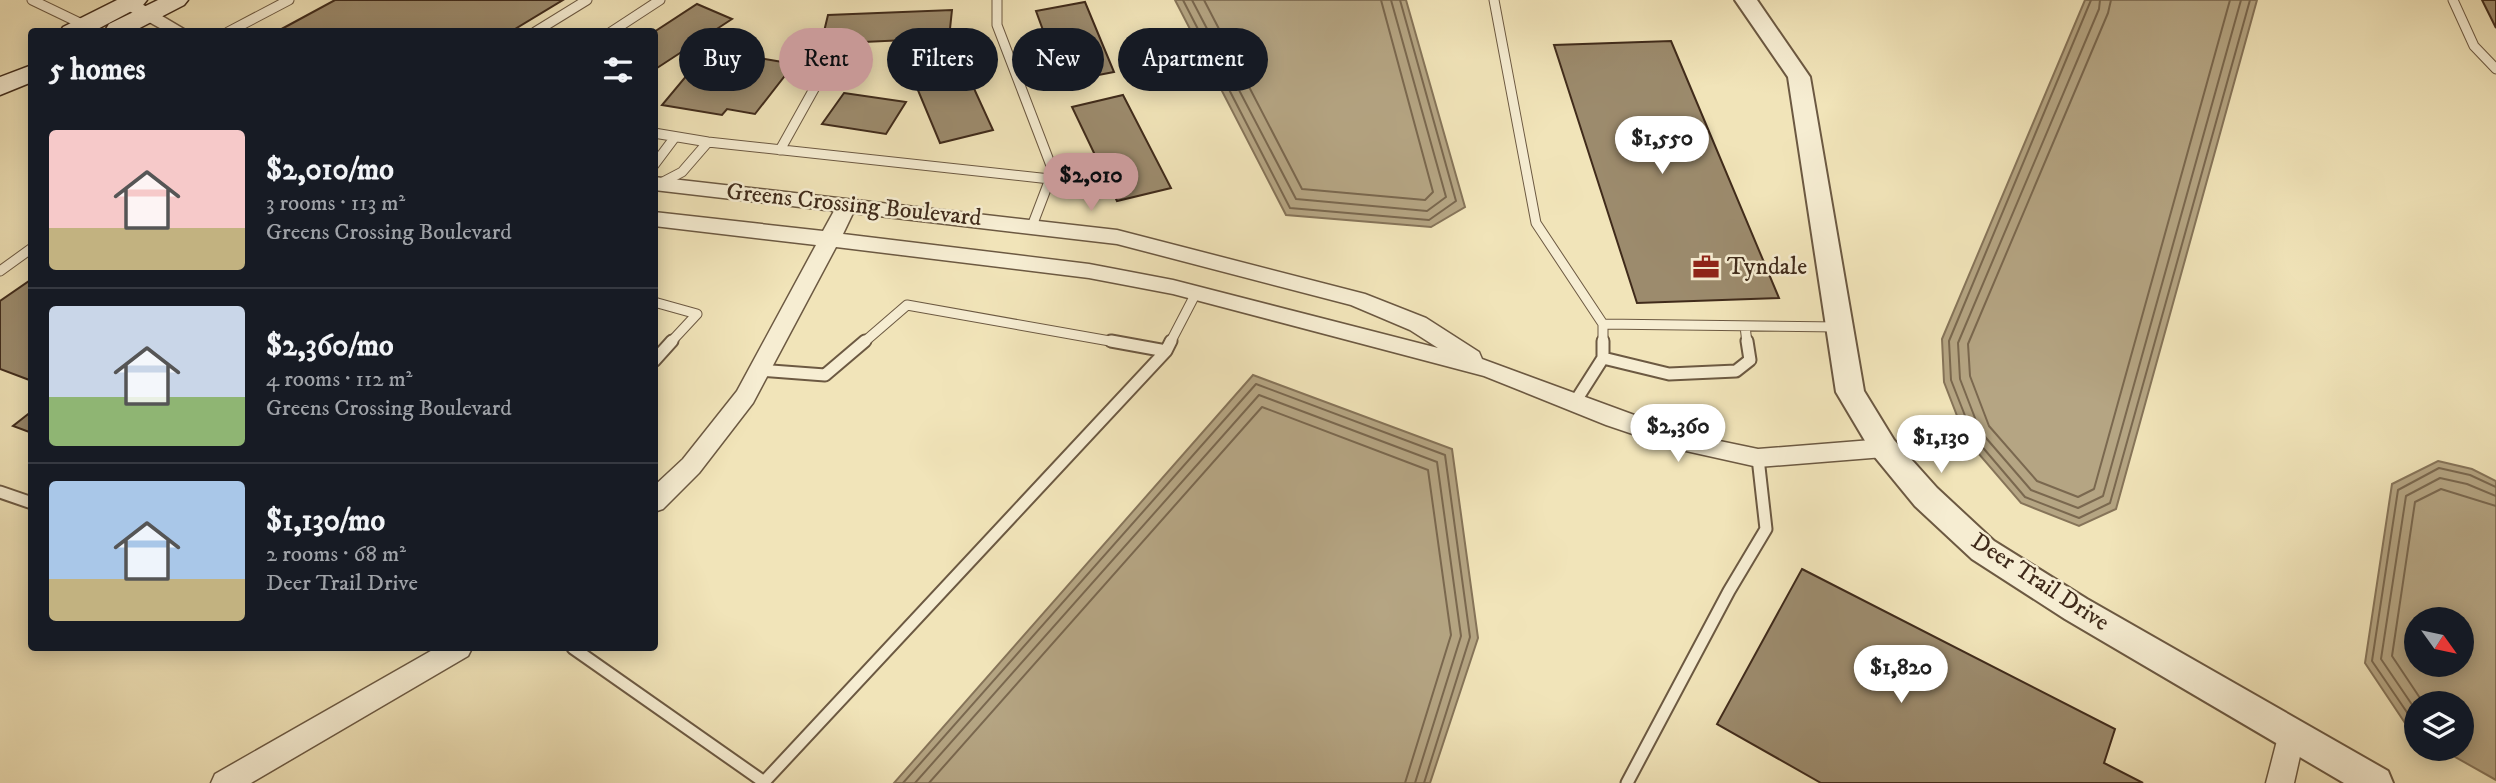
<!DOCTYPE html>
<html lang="en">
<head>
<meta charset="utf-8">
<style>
	:root { --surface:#171b24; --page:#242831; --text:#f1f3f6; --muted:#9ea1a6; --line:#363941; --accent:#c59692 }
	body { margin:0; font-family:"IM FELL DW Pica",serif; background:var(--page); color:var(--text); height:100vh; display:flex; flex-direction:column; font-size:26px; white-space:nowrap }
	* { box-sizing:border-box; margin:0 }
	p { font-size:23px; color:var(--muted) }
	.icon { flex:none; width:38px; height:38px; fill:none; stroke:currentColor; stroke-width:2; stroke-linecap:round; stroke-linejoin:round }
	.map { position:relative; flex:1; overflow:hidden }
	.sheet { position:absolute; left:28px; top:28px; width:630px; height:623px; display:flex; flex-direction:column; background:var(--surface); border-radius:7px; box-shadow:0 4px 18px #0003 }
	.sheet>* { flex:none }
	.guide { position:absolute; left:679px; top:28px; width:665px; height:63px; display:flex; gap:14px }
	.needle { width:46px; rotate:123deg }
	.tools { position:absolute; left:2404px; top:607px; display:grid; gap:14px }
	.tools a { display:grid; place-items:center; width:70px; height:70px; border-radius:50%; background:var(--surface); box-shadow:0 4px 18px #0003; font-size:35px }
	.price { position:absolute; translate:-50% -60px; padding:0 16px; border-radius:24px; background:#fff; color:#222; font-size:23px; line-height:46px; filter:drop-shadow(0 2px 4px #0008) }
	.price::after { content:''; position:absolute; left:50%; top:42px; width:21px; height:16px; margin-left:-10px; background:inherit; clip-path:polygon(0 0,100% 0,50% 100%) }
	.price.on { background:var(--accent); color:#111 }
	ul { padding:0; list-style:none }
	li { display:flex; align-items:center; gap:21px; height:175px; padding:0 21px }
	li+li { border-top:2px solid var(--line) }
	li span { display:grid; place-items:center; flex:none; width:196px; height:140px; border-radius:7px; color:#555 }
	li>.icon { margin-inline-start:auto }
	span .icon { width:84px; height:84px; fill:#fffc; stroke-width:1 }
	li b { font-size:30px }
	h2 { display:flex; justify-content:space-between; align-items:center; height:84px; padding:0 21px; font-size:30px }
	.pill { padding:0 24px; border-radius:32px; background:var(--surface); box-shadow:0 4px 18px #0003; font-size:24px; line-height:63px }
	.pill.on { background:var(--accent); color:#111 }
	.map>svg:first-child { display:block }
</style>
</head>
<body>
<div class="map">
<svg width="2496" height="783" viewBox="0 0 2496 783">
	<rect width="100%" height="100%" fill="#f1e4b9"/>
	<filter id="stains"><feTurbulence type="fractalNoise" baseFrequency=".00286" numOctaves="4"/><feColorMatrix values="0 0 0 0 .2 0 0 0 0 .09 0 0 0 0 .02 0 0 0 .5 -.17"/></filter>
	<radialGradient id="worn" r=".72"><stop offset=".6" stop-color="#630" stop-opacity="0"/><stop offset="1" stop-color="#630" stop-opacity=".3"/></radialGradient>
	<path fill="#b5a583" stroke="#867459" stroke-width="2" fill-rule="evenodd" d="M1175,0H1406L1465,207L1431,227L1286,215Z
		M2085,0H2257L2116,509L2079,526L2021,503L1966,439L1944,382L1942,339Z
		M1253,375L1452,449L1478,638L1430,783H894Z
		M2438,461L2472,469L2496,481V780L2441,749H2462V704H2417V735L2411,732L2365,663L2392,484ZM2417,620H2462V665H2417Z"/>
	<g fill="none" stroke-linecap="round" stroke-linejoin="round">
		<path stroke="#7a684f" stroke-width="2" d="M1183,0L1290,208L1429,220L1456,201L1400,0
			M1192,0L1296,199L1427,211L1446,197L1391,0
			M1204,0L1302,189L1425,200L1433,192L1381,0
			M2091,0L1949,341L1951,380L1973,436L2025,497L2079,518L2110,503L2250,0
			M2100,0L2099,9L1958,343L1960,379L1980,431L2031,490L2078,508L2103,496L2241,0
			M2111,0L2108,13L1968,344L1970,376L1989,426L2037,481L2078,497L2094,489L2230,0
			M2424,704L2392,656L2415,502L2441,489L2496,506
			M2417,712L2381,659L2406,496L2440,478L2467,484L2496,496
			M2417,727L2372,661L2398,490L2439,468L2470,475L2496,487
			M903,783L1256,384L1445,455L1470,637L1424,783
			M915,783L1259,395L1437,462L1461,636L1415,783
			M929,783L1262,407L1428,470L1451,635L1405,783"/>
	</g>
	<path fill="#9c8b6d" stroke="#402b1b" stroke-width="2" d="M335,0H563L510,32H276Z
		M2482,0H2496V28Z
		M1085,2L1114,72L1062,82L1036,11Z
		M697,4L732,19L654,70V32Z
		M952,10L949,38L821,44L828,15Z
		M1671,41L1779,298L1637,303L1554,45Z
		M955,47L993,130L940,143L907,64L928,59L925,53Z
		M753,57L794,64L755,114L727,109L722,115L662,105L687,75L732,82Z
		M844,93L906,102L886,134L822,124Z
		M1123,95L1171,188L1117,201L1072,107Z
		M32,279V381L0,369V301Z
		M32,411V433L13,426Z
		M1802,569L2115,729L2104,763L2143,783H1821L1717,724Z"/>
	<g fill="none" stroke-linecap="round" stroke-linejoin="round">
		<g stroke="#6c5942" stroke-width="11">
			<path id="service-far1" d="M32,0L84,25
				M997,0V25L1053,171L1032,226
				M1494,0L1536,223L1603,324V343
				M2453,0L2474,46L2496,69
				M228,32L289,0
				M535,32L587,0
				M611,32L660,0
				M654,133L708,142L1050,179
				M780,150L819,80
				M654,165L675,137
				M661,183L682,172L708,142
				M0,271L32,248
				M654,302L697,314L670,343
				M1603,324L1838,327
				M1745,326L1747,343
				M863,343L907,305L1121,343
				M1170,343L1196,293"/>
		</g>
		<g stroke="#6c5942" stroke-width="15">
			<path id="service" d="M1111,341L1166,351L1171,341
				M1603,358L1669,374L1736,371L1750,360L1747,341
				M654,361L672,341
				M759,370L825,375L865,341
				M1575,402L1603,358V341
				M0,492L32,503
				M573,648L764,782L1166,351
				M1627,783L1729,591L1766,529L1758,458"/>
		</g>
		<g stroke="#6c5942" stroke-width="3">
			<path id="minor" d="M121,0H135L189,32H167L122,7L119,3Z
				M654,177L1117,230L1365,294L1426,318L1479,352L1482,359L1686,434L1758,449L1884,439L1892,441L1896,448L1892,455L1884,457L1758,467L1677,449L1606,425L1484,376L1173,294L1089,278L836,247L753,403L699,473L663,509L654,512V486L683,459L737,391L816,245L654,226V212L823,231L834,211L654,190ZM853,213L1117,244L1351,305L1410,330L1438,348L1173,280L1089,264L843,234Z
				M436,648H472L468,656L251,783H211L215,774Z
				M2291,721L2301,725L2305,734L2294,783H2266L2281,725Z"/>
		</g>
		<g stroke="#6c5942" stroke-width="4">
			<path id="tertiary" d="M1735,0H1757L1810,77L1864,391L1894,440L1937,488L1994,541L2087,599L2388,771L2393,783H2344L2065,619L1972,559L1915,506L1874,456L1836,392L1788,77Z"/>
		</g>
		<g stroke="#402b1b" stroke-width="3">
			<path id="secondary" d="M117,0H147L143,5L92,32H60L63,27Z
				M158,0H188L184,5L132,32H108L106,29L109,24Z
				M32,65V82L0,95V77Z"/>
		</g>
		<use href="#service-far1" stroke="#f6edd2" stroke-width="9"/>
		<use href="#service" stroke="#f6edd2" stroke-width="11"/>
		<use href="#minor" fill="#f6edd2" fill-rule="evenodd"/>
		<use href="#tertiary" fill="#f6edd2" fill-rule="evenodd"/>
		<use href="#secondary" fill="#f6edd2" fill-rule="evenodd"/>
	</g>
	<defs>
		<g id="office-bare" transform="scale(2.1)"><path d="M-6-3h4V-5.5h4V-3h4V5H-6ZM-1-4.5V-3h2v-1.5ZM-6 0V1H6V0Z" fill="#8f2418" stroke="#f6edd2" stroke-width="2.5" paint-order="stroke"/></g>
	</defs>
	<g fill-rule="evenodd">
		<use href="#office-bare" x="1706" y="267"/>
	</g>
	<g text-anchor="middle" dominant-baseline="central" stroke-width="5" stroke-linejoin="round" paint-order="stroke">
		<g font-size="24" fill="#402b1b" stroke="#f6edd2">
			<text transform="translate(854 205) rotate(6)">Greens Crossing Boulevard</text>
			<text transform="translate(2040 582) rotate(33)">Deer Trail Drive</text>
		</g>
		<g font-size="24" fill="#402b1b" stroke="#f6edd2" text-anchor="start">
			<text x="1727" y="267">Tyndale</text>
		</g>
	</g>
	<rect width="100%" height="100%" filter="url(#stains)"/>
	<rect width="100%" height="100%" fill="url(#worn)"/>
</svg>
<div class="tools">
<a><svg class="needle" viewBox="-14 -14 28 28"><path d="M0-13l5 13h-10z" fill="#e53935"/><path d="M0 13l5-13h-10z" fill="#9ea1a6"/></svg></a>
<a><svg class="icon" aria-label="layers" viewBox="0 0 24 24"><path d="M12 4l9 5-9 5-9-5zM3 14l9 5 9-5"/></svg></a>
</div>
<b class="price" style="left:1662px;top:176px">$1,550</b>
<b class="price on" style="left:1091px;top:213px">$2,010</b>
<b class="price" style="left:1678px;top:464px">$2,360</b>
<b class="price" style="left:1941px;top:475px">$1,130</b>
<b class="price" style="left:1901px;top:705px">$1,820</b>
<div class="guide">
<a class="pill">Buy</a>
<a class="pill on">Rent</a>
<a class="pill">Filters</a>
<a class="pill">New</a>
<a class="pill">Apartment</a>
</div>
<section class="sheet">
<h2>5 homes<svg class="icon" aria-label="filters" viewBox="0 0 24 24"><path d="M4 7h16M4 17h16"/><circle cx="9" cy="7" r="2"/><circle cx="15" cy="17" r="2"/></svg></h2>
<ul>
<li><span style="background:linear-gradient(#f6c9c9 70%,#c2b280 0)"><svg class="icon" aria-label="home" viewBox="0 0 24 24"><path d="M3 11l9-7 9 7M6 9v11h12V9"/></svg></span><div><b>$2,010/mo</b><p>3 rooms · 113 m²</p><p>Greens Crossing Boulevard</p></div></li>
<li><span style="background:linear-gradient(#c9d6e8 65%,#8fb573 0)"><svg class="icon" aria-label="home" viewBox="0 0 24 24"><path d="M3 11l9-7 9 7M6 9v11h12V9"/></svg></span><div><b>$2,360/mo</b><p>4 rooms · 112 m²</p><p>Greens Crossing Boulevard</p></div></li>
<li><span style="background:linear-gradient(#a9c7e8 70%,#c2b280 0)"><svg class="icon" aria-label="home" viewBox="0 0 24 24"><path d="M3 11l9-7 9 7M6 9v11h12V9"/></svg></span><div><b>$1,130/mo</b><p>2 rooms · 68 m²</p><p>Deer Trail Drive</p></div></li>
</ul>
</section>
</div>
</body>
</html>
